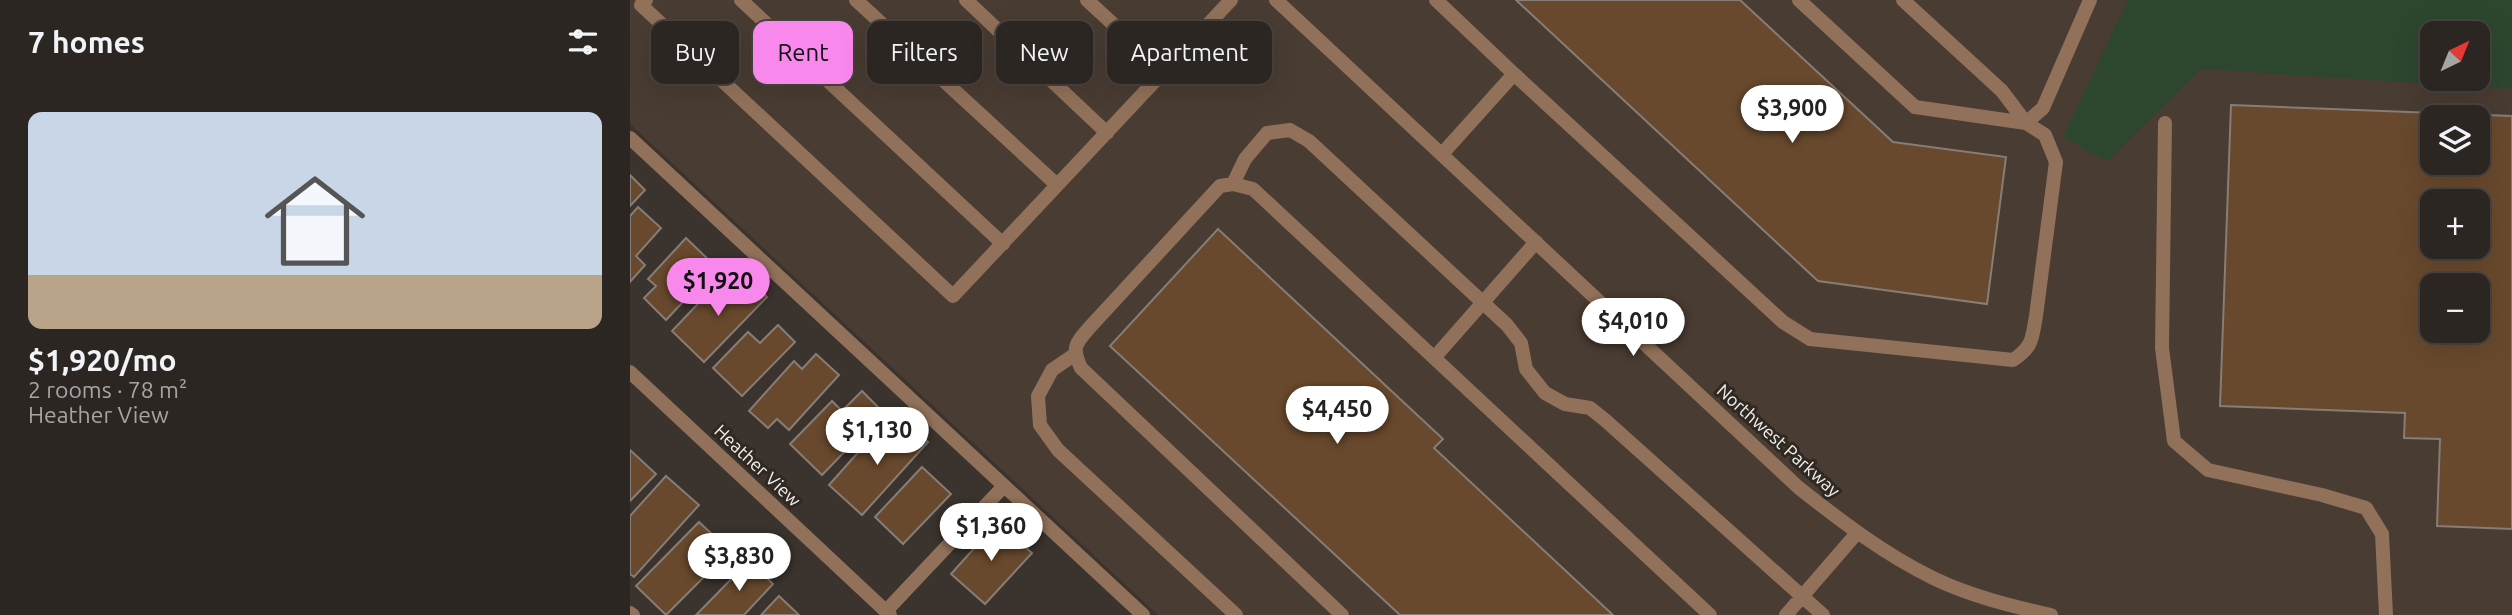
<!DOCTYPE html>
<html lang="en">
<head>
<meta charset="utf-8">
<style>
	:root { --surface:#2c2622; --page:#342e2a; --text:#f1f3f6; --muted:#a6a5a5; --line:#484340; --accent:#f888eb }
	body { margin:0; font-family:Ubuntu,sans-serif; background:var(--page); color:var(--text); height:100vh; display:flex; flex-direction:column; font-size:26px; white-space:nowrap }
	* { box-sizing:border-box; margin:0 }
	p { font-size:23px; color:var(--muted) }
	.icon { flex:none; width:38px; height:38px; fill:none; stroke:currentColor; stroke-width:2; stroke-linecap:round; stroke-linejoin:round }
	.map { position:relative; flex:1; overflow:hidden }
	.drawer { display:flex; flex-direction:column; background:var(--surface); width:630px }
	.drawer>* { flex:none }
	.hud { position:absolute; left:21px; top:21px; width:665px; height:63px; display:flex; gap:14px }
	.needle { width:46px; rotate:43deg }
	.buttons { position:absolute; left:1790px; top:21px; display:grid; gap:14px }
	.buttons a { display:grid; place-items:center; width:70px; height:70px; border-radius:14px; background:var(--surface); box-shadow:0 7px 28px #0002,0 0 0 2px var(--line); font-size:35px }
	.price { position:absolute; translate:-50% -60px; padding:0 16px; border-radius:24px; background:#fff; color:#222; font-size:23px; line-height:46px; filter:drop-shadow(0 2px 4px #0008) }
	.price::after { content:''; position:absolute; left:50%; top:42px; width:21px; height:16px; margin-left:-10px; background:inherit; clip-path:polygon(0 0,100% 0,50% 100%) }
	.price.on { background:var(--accent); color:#111 }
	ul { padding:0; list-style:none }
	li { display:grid; align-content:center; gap:14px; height:371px; padding:0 28px }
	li+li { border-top:2px solid var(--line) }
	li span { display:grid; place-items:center; height:217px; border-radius:14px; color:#555 }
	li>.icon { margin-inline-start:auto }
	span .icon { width:126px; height:126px; fill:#fffc; stroke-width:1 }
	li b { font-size:30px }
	h2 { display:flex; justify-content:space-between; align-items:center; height:84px; padding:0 28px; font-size:30px }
	.pill { padding:0 24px; border-radius:14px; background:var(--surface); box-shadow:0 7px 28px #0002,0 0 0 2px var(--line); font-size:24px; line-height:63px }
	.pill.on { background:var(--accent); color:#111 }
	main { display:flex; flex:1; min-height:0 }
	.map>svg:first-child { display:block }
</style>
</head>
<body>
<main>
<section class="drawer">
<h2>7 homes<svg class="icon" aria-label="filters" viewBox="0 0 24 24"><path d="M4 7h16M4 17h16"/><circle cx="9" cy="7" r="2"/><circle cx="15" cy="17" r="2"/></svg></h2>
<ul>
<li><span style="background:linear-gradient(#c9d6e8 75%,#b9a48a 0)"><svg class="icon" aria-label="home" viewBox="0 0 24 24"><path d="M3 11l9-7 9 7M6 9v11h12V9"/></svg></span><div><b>$1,920/mo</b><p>2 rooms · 78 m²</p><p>Heather View</p></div></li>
</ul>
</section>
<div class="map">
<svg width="1882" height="615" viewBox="0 0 1882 615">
	<rect width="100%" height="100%" fill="#3b332d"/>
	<path fill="#493c32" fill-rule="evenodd" d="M0,0H1882V615H528L0,124ZM1802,33H1848V79H1802ZM1802,117H1848V163H1802ZM1802,201H1848V247H1802ZM1802,285H1848V331H1802Z"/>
	<path fill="#2d472f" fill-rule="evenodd" d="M1498,0H1882V89L1571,69L1477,161L1433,137ZM1802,33H1848V79H1802Z"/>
	<path fill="#68492d" stroke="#867d76" stroke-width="2" fill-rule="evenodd" d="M886,0H1110L1263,142L1376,157L1357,304L1188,281Z
		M1601,105L1882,116V529L1807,526L1810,439L1774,438L1775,413L1590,406ZM1802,117H1848V163H1802ZM1802,201H1848V247H1802ZM1802,285H1848V331H1802Z
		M0,175L15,190L0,206Z
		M8,207L31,228L6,256L15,265L0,282V216Z
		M588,229L813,439L804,448L983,615H770L480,346Z
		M56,238L86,267L36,320L14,298L26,286L18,279Z
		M115,276L137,297L74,362L42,331L84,287L95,297Z
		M148,325L165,342L112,396L83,368L118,332L130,343Z
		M186,354L209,375L159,430L147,419L138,428L119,411L164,361L172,369Z
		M232,391L253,412L192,475L160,444L202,401L212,411Z
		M275,422L298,442L232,515L199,485L248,430L259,440Z
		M0,450L26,474L0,501Z
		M292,467L321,494L273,544L245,517Z
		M36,476L69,505L4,577L0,574V516Z
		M69,522L100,551L36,615L6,586Z
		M367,523L402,553L355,604L321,574Z
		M119,561L143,584L114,615H66Z
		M149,596L169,615H131Z"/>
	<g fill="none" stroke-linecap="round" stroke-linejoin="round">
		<path stroke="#917159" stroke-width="14" d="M16,0L11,5L323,296L601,0
			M111,0L373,244
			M226,0L427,185
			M336,0L477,133
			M457,0L534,71
			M806,0L884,74
			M1273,0L1372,91L1396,123L1413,108L1460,0
			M1535,123L1532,348L1544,441L1578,470L1692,495L1736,508L1752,534L1756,615
			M0,138L513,615
			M812,154L884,74L1153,322L1180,339L1383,360C1403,347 1402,338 1406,316L1426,162L1415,135L1396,123L1285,107L1169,0
			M603,184L615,159L637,133L660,130L679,141L877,325L891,343L896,369L915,393L935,404L960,408L975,420L1193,615
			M444,355L422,370L408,396L410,425L428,450L606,615
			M804,358L906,242
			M256,611L374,486
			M0,613L3,615
			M712,615L451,368C441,347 446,343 460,327L590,186L603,184L623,189L1080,615
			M1156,615L1227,533"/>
		<path stroke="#917159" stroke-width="14" d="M646,0L1169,488C1211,521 1254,554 1303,578C1340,596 1381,606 1421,615
			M0,372L260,615"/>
	</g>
	<g text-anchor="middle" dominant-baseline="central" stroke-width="6" stroke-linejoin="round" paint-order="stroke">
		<g font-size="18" fill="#f3efea" stroke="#302923">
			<text transform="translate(1149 440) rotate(42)">Northwest Parkway</text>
			<text transform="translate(128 465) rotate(43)">Heather View</text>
		</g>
	</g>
</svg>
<div class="buttons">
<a><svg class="needle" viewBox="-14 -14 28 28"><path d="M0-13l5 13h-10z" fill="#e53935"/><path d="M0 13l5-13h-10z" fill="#a6a5a5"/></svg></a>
<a><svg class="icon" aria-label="layers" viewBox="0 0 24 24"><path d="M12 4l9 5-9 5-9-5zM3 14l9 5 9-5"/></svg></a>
<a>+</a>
<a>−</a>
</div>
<b class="price" style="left:1162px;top:145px">$3,900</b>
<b class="price on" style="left:88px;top:318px">$1,920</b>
<b class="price" style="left:1003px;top:358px">$4,010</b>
<b class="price" style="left:707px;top:446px">$4,450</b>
<b class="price" style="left:247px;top:467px">$1,130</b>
<b class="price" style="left:361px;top:563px">$1,360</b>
<b class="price" style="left:109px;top:593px">$3,830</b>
<div class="hud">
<a class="pill">Buy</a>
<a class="pill on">Rent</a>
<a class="pill">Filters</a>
<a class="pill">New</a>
<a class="pill">Apartment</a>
</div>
</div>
</main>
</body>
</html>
